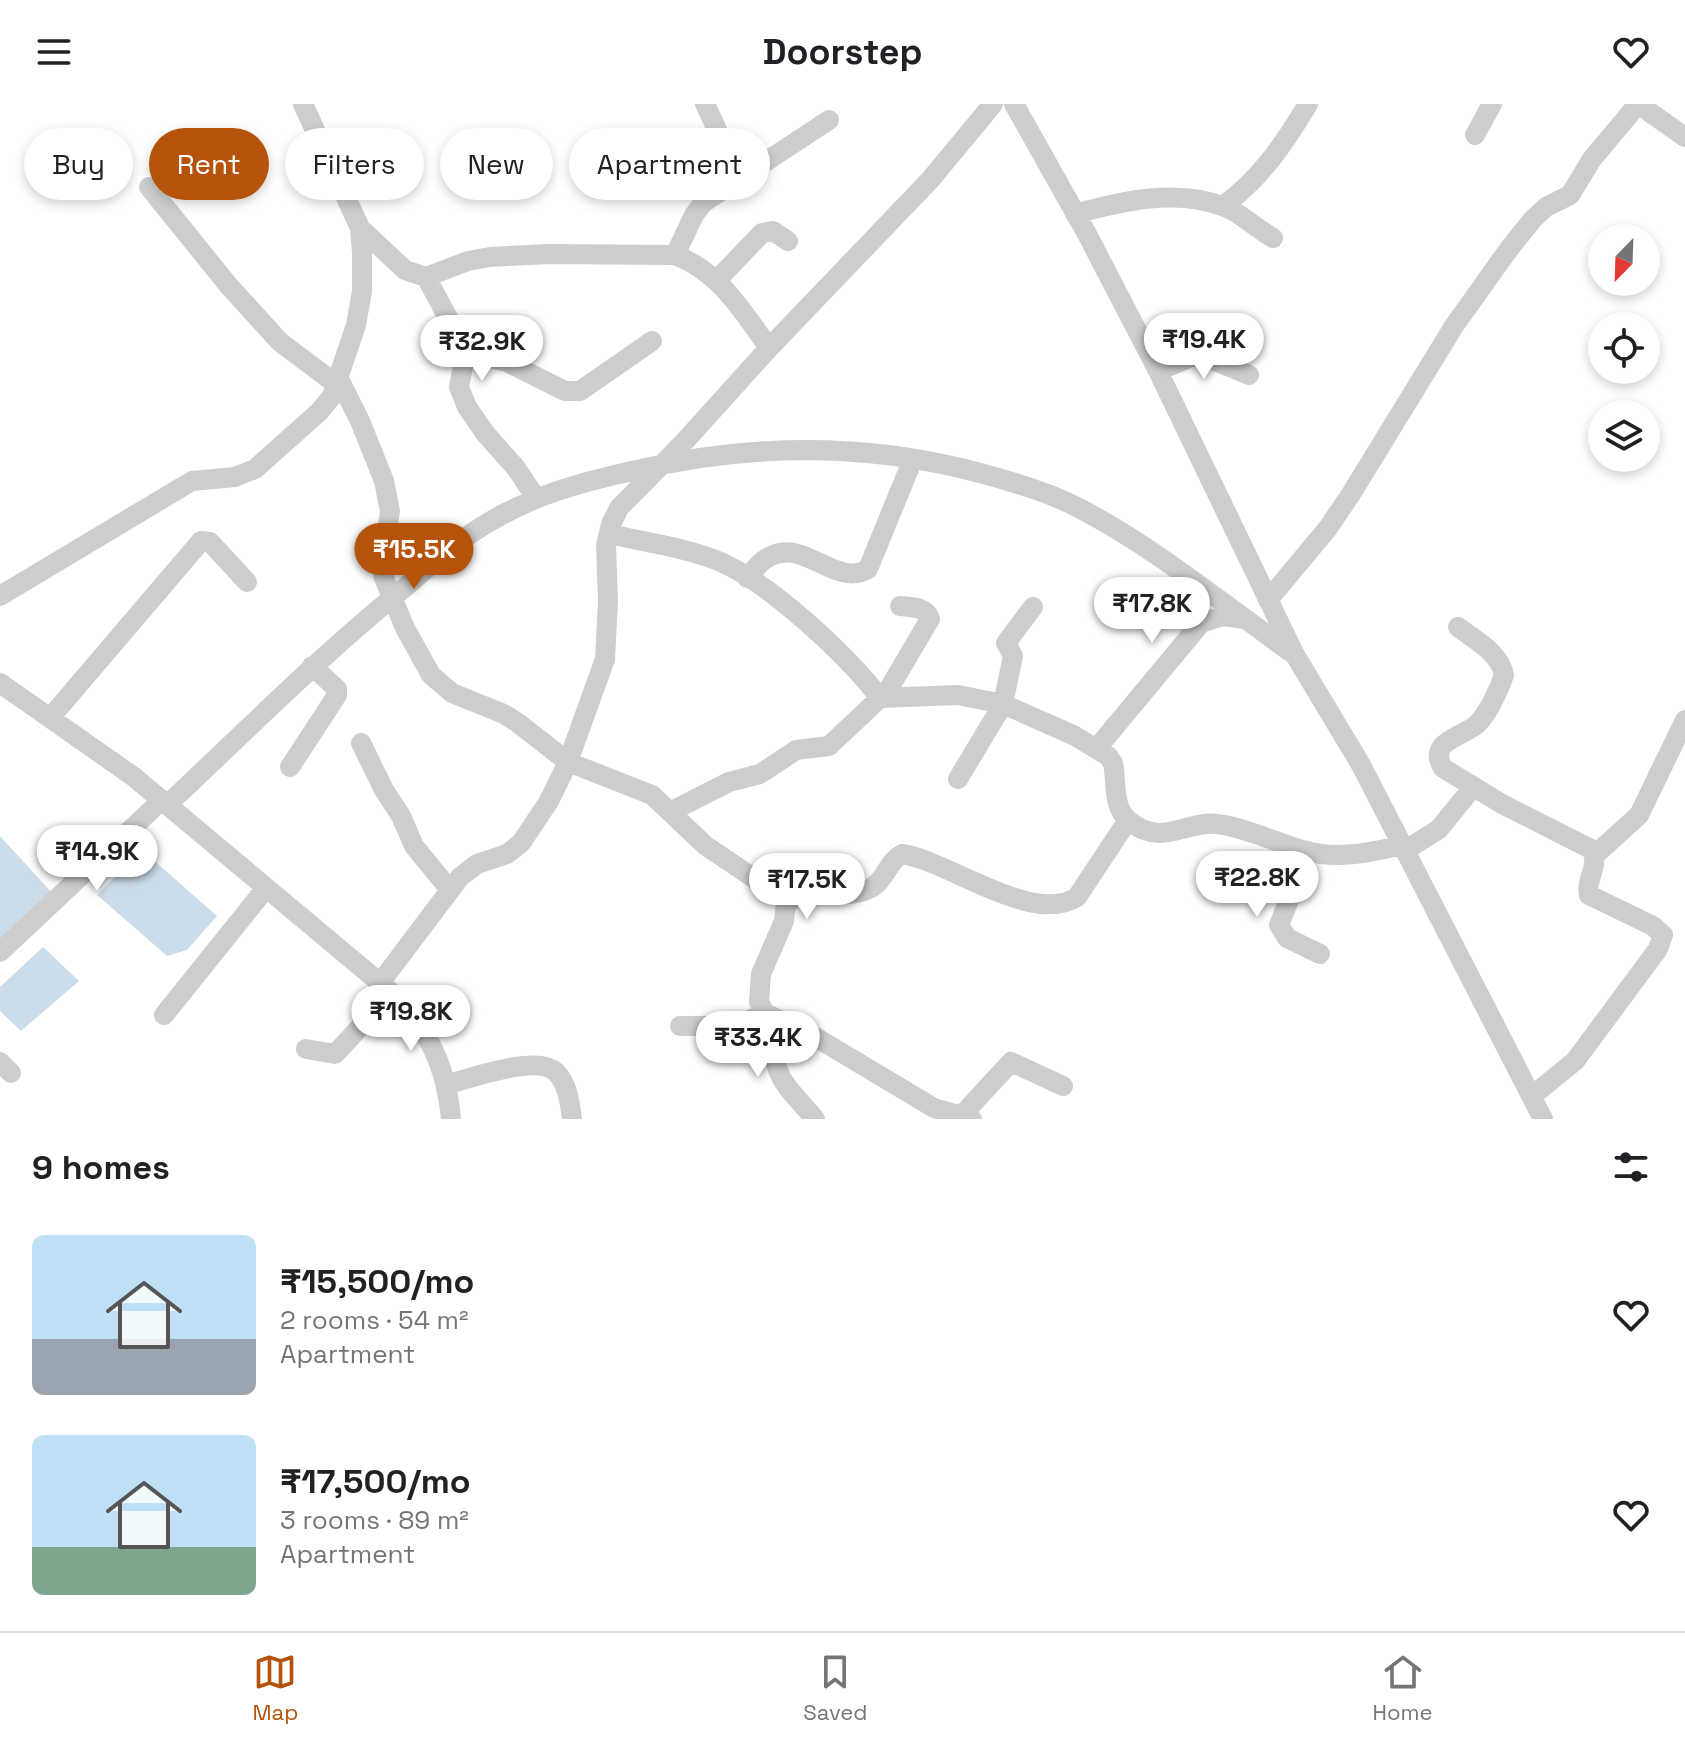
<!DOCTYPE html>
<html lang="en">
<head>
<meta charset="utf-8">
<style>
	:root { --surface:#fff; --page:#f2f2f2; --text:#202124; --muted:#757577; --line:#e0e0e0; --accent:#b45309 }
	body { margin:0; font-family:"Space Grotesk",sans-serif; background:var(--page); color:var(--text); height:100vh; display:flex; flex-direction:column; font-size:30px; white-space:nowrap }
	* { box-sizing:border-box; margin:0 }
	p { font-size:26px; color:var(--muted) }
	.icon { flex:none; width:44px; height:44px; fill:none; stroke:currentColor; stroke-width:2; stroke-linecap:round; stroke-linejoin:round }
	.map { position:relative; height:1015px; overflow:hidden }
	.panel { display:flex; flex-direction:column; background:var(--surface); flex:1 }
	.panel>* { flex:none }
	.top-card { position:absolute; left:24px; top:24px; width:800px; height:72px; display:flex; gap:16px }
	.needle { width:52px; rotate:203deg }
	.controls { position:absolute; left:1588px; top:120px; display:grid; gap:16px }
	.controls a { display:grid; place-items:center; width:72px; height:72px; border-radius:50%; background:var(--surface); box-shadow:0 4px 12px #0003; font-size:40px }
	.price { position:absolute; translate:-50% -68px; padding:0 18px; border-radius:28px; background:#fff; color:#222; font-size:26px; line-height:52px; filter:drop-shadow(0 2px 4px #0008) }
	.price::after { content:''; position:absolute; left:50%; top:48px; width:24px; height:18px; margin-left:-12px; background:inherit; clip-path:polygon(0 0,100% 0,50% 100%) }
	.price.active { background:var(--accent); color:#fff }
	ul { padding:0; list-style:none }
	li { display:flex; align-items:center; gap:24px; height:200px; padding:0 32px }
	li span { display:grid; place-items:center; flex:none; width:224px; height:160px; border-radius:12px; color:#555 }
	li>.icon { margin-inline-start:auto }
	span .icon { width:96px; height:96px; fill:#fffc; stroke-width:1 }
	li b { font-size:34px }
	h2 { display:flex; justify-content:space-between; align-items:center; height:96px; padding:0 32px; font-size:34px }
	.chip { padding:0 28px; border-radius:36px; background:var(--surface); box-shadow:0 4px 12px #0003; font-size:28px; line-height:72px }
	.chip.active { background:var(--accent); color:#fff }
	header { display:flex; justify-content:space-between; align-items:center; height:104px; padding:0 32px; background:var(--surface); font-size:36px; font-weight:600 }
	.tab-bar { display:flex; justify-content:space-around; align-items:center; height:112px; border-top:2px solid var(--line); background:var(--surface); font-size:22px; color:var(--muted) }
	.tab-bar a { display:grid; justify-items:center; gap:4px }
	.tab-bar .active { color:var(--accent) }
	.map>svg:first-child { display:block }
</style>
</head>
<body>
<header><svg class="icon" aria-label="menu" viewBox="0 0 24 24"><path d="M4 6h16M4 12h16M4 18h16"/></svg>Doorstep<svg class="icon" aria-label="heart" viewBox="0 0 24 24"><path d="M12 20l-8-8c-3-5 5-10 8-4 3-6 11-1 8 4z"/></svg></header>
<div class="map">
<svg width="1685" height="1015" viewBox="0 0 1685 1015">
	<rect width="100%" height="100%" fill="#fff"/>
	<path fill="#cbddeb" d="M0,732L55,792L0,841Z
		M142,746L217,812L187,846L167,852L97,791Z
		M43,843L79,877L21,927L0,907V883Z"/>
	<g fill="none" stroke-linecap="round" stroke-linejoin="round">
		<path stroke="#cdcdcd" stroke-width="20" d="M705,0L740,75
			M1014,0L1087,130L1158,267L1295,551L1361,661L1543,1015
			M1638,0L1685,33
			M1475,31L1492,0
			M149,83L229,182L280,238L336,280
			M1223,102C1261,74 1284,40 1308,0
			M1075,110C1122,97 1177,84 1225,103C1242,110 1257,125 1273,134
			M360,124L405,166L426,173L468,157L490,153L549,150L675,151C719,167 743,208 769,244
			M675,151L694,111L703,99L829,16
			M426,173L460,236L465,252L459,283L467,303L485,329L516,364L536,394
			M717,176L762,129L773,127L788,137
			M463,247L507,258L565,287H580L652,237
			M1158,267L1198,250L1249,271
			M338,273L360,317L384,377L390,407L382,464L384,474L405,524L431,571L452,589L504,610L518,619L568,658L652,691L706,742L782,793L786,799L784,817L761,870L759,898L765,909L817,934L934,1004L972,1015
			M609,430C645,438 682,443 716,456C768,477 846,550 880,594
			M747,474C754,466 761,456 771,452C805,435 836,484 868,465L913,355
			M0,492L192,377L235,373L255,365L320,307L332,292L356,221L362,187V148L360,124L303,0
			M1268,496L1328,424L1351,390L1454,222L1509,145L1533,115L1546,103L1570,91L1592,55L1638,0
			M1458,523C1475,536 1500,549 1504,571C1499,586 1488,610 1476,621C1461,633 1427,638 1443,664L1502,700L1591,745C1601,760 1585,775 1589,791L1653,822L1663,831L1658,845L1575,957L1532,992
			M0,579L134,673L392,889C429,927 446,961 451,1015
			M884,593L930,515C926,503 912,503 900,502
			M50,614L201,437L210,438L247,478
			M361,639L384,686L401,712L414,742L450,786
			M1097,644L1201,519L1223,512L1244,515
			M290,663L337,591V585L312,562
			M958,675L1003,600L1013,552L1006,539L1033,503
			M167,701C245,628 320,552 403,485C431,461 459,435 491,417C535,391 582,378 632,367C747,340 865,338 980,369C1014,378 1048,388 1079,404C1156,444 1224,501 1295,551
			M670,708L729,678L760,670L796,646L829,642L880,594L958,591L1003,600L1075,632L1108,652L1113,659C1117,679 1112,703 1129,717C1162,744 1186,716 1217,720C1248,724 1277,739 1306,747C1339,756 1371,748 1403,741
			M1406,746L1439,725L1473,683
			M1308,748L1279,821L1287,834L1320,850
			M1595,751L1639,711L1685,616
			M786,799C814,779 839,797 867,786C885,779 887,758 902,750C949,757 1033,822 1077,793L1128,716
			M0,848L162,696
			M380,879L460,773L477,760L507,750L521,739L549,697L568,658L605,555L608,497L606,441L611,420L619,404L685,337L769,244L930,76L993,0
			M164,911L266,784
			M779,917C767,971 783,977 815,1015
			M680,922H736L765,909
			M306,945L335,950L392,889
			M0,958L11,969
			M448,980C472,974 537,950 556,968C568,980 570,1000 572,1015
			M962,1011L1011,958L1063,982"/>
	</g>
</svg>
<div class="controls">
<a><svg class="needle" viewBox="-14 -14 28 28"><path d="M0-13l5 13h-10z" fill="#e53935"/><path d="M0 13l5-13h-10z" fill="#757577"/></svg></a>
<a><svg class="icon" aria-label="locate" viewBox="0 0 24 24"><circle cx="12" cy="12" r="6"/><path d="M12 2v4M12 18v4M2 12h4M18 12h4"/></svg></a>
<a><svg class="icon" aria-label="layers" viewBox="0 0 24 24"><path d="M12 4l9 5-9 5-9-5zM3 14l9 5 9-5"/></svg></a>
</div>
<b class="price" style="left:1204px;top:277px">₹19.4K</b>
<b class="price" style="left:482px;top:279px">₹32.9K</b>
<b class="price active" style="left:414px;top:487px">₹15.5K</b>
<b class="price" style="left:1152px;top:541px">₹17.8K</b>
<b class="price" style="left:97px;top:789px">₹14.9K</b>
<b class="price" style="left:1257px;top:815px">₹22.8K</b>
<b class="price" style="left:807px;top:817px">₹17.5K</b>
<b class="price" style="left:411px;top:949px">₹19.8K</b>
<b class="price" style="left:758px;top:975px">₹33.4K</b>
<div class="top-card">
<a class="chip">Buy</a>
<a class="chip active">Rent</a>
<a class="chip">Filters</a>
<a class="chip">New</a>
<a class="chip">Apartment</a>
</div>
</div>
<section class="panel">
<h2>9 homes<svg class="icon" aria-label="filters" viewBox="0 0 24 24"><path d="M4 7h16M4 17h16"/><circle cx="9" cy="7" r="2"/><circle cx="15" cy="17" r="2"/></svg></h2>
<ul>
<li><span style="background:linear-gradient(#bfe0f5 65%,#9aa5b1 0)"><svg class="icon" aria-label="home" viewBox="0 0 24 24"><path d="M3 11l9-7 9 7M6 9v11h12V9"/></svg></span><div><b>₹15,500/mo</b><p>2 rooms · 54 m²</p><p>Apartment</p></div><svg class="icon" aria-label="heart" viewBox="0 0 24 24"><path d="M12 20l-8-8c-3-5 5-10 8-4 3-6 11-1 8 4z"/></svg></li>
<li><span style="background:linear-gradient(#bfe0f5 70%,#7fa58c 0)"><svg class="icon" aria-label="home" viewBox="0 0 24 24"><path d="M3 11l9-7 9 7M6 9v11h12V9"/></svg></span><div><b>₹17,500/mo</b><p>3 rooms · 89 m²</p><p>Apartment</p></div><svg class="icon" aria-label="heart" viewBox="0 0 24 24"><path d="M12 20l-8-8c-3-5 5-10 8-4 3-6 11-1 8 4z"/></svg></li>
</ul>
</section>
<nav class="tab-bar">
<a class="active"><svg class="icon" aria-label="map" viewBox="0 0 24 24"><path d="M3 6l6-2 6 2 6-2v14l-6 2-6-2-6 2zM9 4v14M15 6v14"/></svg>Map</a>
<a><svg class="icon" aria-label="saved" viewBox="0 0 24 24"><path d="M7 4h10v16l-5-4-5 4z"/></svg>Saved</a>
<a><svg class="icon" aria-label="home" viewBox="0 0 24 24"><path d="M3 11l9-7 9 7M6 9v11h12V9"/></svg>Home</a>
</nav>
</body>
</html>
